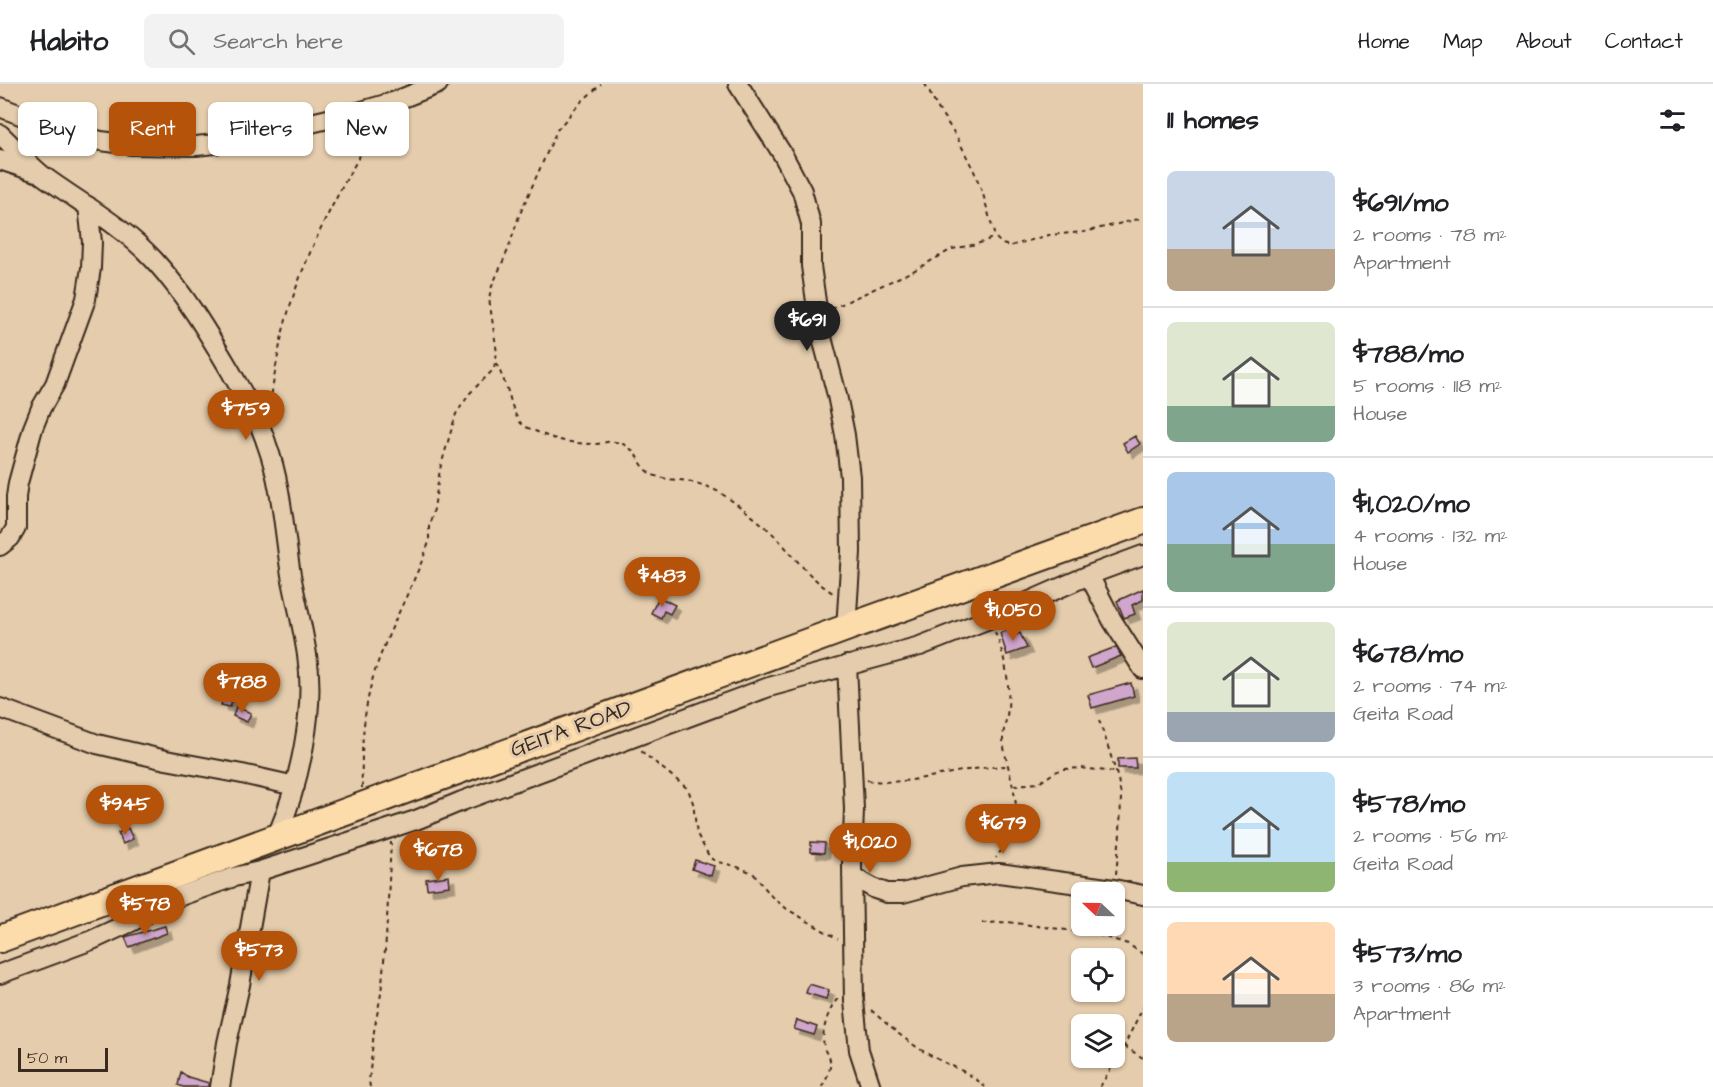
<!DOCTYPE html>
<html lang="en">
<head>
<meta charset="utf-8">
<style>
	:root { --surface:#fff; --page:#f2f2f2; --text:#202124; --muted:#757577; --line:#e0e0e0; --accent:#b45309 }
	body { margin:0; font-family:"Architects Daughter",sans-serif; background:var(--page); color:var(--text); height:100vh; display:flex; flex-direction:column; font-size:22px; white-space:nowrap }
	* { box-sizing:border-box; margin:0 }
	p { font-size:20px; color:var(--muted) }
	.icon { flex:none; width:33px; height:33px; fill:none; stroke:currentColor; stroke-width:2; stroke-linecap:round; stroke-linejoin:round }
	.map { position:relative; flex:1; overflow:hidden }
	.panel { display:flex; flex-direction:column; background:var(--surface); width:570px }
	.panel>* { flex:none }
	.guide { position:absolute; left:18px; top:18px; width:570px; height:54px; display:flex; gap:12px }
	.needle { width:39px; rotate:292deg }
	.fabs { position:absolute; left:1071px; top:798px; display:grid; gap:12px }
	.fabs a { display:grid; place-items:center; width:54px; height:54px; border-radius:9px; background:var(--surface); box-shadow:0 2px 4px #0004; font-size:30px }
	.scale { position:absolute; left:18px; bottom:15px; width:90px; box-sizing:border-box; padding-left:6px; border:3px solid #3b2a1e; border-top:0; font-size:16px; line-height:21px; white-space:nowrap; color:#3b2a1e; -webkit-text-stroke:4px #e4ccac; paint-order:stroke }
	.price { position:absolute; translate:-50% -51px; padding:0 14px; border-radius:21px; background:var(--accent); color:#fff; font-size:20px; line-height:39px; filter:drop-shadow(0 2px 3px #0008) }
	.price::after { content:''; position:absolute; left:50%; top:36px; width:18px; height:14px; margin-left:-9px; background:inherit; clip-path:polygon(0 0,100% 0,50% 100%) }
	.price.current { background:#222; color:#fff }
	ul { padding:0; list-style:none }
	li { display:flex; align-items:center; gap:18px; height:150px; padding:0 24px }
	li+li { border-top:2px solid var(--line) }
	li span { display:grid; place-items:center; flex:none; width:168px; height:120px; border-radius:9px; color:#555 }
	li>.icon { margin-inline-start:auto }
	span .icon { width:72px; height:72px; fill:#fffc; stroke-width:1 }
	li b { font-size:26px }
	h2 { display:flex; justify-content:space-between; align-items:center; height:72px; padding:0 24px; font-size:26px }
	.tag { padding:0 21px; border-radius:9px; background:var(--surface); box-shadow:0 2px 4px #0004; font-size:21px; line-height:54px }
	.tag.current { background:var(--accent); color:#fff }
	header { display:flex; align-items:center; gap:36px; box-sizing:border-box; height:84px; padding:0 30px; background:var(--surface); border-bottom:2px solid var(--line) }
	header strong { font-size:28px }
	nav { display:flex; gap:33px; margin-inline-start:auto; font-size:21px }
	.search { width:420px; height:54px; background:var(--page); display:flex; align-items:center; gap:15px; box-sizing:border-box; padding:0 21px; border-radius:9px; color:var(--muted); font-size:22px }
	main { display:flex; flex:1; min-height:0 }
	.map>svg:first-child { display:block }
</style>
</head>
<body>
<header>
<strong>Habito</strong>
<div class="search"><svg class="icon" aria-label="search" viewBox="0 0 24 24"><circle cx="10" cy="10" r="6"/><path d="M15 15l6 6"/></svg>Search here</div>
<nav><a>Home</a><a>Map</a><a>About</a><a>Contact</a></nav>
</header>
<main>
<div class="map">
<svg width="1143" height="1003" viewBox="0 0 1143 1003">
	<defs>
		<filter id="shadow"><feDropShadow dx="5.5" dy="5.5" stdDeviation="0" flood-color="#0004"/></filter>
	</defs>
	<rect width="100%" height="100%" fill="#e4ccac"/>
	<filter id="ink" filterUnits="userSpaceOnUse"><feTurbulence type="fractalNoise" baseFrequency=".0167" numOctaves="2"/><feDisplacementMap in="SourceGraphic" scale="12" xChannelSelector="R" yChannelSelector="G"/><feConvolveMatrix kernelMatrix="1 2 1 2 8 2 1 2 1" color-interpolation-filters="sRGB"/></filter>
	<g filter="url(#ink)">
		<path fill="#d0a6cc" stroke="#3b2a1e" stroke-width="1.5" filter="url(#shadow)" d="M1135,352L1140,360L1128,368L1123,359Z
			M1143,505V516L1132,521L1135,530L1124,534L1117,517Z
			M659,513L675,521L670,530L664,527L661,534L651,529Z
			M1010,546L1012,553L1020,549L1027,564L1007,571L1000,549Z
			M1116,563L1121,572L1091,584L1087,574Z
			M1131,599L1134,612L1092,624L1088,611Z
			M226,605L235,607L230,623L221,621Z
			M236,623L251,629L247,638L233,632Z
			M1135,674L1136,684H1118V675Z
			M128,744L133,755L123,760L118,749Z
			M811,758L825,759L824,769L811,768Z
			M695,776L714,782L711,792L692,785Z
			M449,792L450,802L427,805L426,795Z
			M165,842L167,849L129,863L125,853Z
			M809,900L829,906L826,915L806,909Z
			M797,936L817,943L814,951L794,945Z
			M181,988L188,993L209,999V1003H183L178,1001Z"/>
		<g fill="none" stroke-linecap="round" stroke-linejoin="round">
			<g stroke="#3b2a1e" stroke-width="22">
				<path id="minor" d="M738,0L783,71L802,107L811,140V182L820,246L837,311L845,351L850,393L851,468L846,544
					M0,23L61,47L101,57L132,61L196,62L215,60L268,49L358,28L393,18L438,0
					M0,50C14,63 27,79 42,91C80,119 122,141 154,176C185,210 208,249 231,288C244,312 259,335 267,361C282,402 284,448 291,491C296,517 303,544 307,571C316,627 299,700 277,752
					M0,76L36,88
					M0,462L10,454L16,444V413L18,399L33,344L41,324L55,300L86,215L91,184L92,158L88,122
					M1089,491L1112,536L1143,585
					M847,581L854,725L852,781L854,917L859,966L871,1003
					M0,624L97,660L166,676L242,690L295,702
					M852,792L875,805L887,809H903L962,793L999,789L1114,805L1143,811
					M0,890L92,856L131,838L175,814L234,793L260,787L416,736L462,717L769,603L920,562L989,535L1089,491L1143,471
					M220,1003L227,959L240,901L260,787"/>
			</g>
			<g stroke="#3b2a1e" stroke-width="30">
				<path id="highway" d="M0,855L846,544L1143,437"/>
			</g>
			<path stroke="#3b2a1e" stroke-width="2" stroke-dasharray="4.5 4.5" stroke-linecap="butt" d="M925,0L937,23L957,53L974,87L983,110L995,153L1002,160L1010,162L1049,151L1084,148L1143,134
				M831,225L917,185L952,165L977,160L995,153
				M496,279C499,286 503,293 505,300C511,312 512,332 523,341C526,344 532,345 535,347C556,357 575,360 597,360C603,359 609,357 615,358C638,361 637,381 651,390C663,396 674,395 687,397C697,399 707,402 717,407C734,417 761,438 775,452C794,472 809,494 833,509
				M269,328C273,300 277,273 283,247C302,172 341,102 381,36
				M995,548C1005,572 1010,598 1008,624C1007,635 1003,645 1003,656C1006,687 1026,724 1010,755C1006,762 1000,767 996,774
				M1099,636L1106,656L1118,695L1121,712L1120,750L1116,790
				M641,667L688,705L693,719L697,750L710,774L718,778L735,782L753,789L772,813L787,825L838,855
				M867,696C896,701 923,694 951,689C970,685 988,683 1007,682
				M1014,701L1039,699L1055,688L1064,685L1081,684L1115,688
				M362,704C361,665 363,627 374,590C388,545 414,502 429,458V442L434,425L440,385L456,330L470,309L494,285L495,278L497,269L489,214L492,202L508,166L519,132L557,46L580,19L601,0
				M982,839L1008,838L1096,850L1128,860L1143,870
				M871,926C889,942 907,958 928,970C947,981 969,987 985,1003
				M1124,962L1143,974
				M370,1003L369,997L374,947L381,910L386,855L391,758
				M822,1003C825,996 832,985 830,976C829,971 825,969 824,963C821,946 828,927 838,914
				M1100,1003L1124,962L1143,923"/>
			<use href="#minor" stroke="#e4ccac" stroke-width="18"/>
			<use href="#highway" stroke="#fddcac" stroke-width="26"/>
		</g>
	</g>
	<g text-anchor="middle" dominant-baseline="central" stroke-width="6" stroke-linejoin="round" paint-order="stroke">
		<g font-size="22" fill="#3b2a1e" stroke="#e4ccac">
			<text transform="translate(571 645) rotate(-20)">GEITA ROAD</text>
		</g>
	</g>
</svg>
<div class="fabs">
<a><svg class="needle" viewBox="-14 -14 28 28"><path d="M0-13l5 13h-10z" fill="#e53935"/><path d="M0 13l5-13h-10z" fill="#757577"/></svg></a>
<a><svg class="icon" aria-label="locate" viewBox="0 0 24 24"><circle cx="12" cy="12" r="6"/><path d="M12 2v4M12 18v4M2 12h4M18 12h4"/></svg></a>
<a><svg class="icon" aria-label="layers" viewBox="0 0 24 24"><path d="M12 4l9 5-9 5-9-5zM3 14l9 5 9-5"/></svg></a>
</div>
<div class="scale">50 m</div>
<b class="price current" style="left:807px;top:268px">$691</b>
<b class="price" style="left:246px;top:357px">$759</b>
<b class="price" style="left:662px;top:524px">$483</b>
<b class="price" style="left:1013px;top:558px">$1,050</b>
<b class="price" style="left:242px;top:630px">$788</b>
<b class="price" style="left:125px;top:752px">$945</b>
<b class="price" style="left:1003px;top:771px">$679</b>
<b class="price" style="left:870px;top:790px">$1,020</b>
<b class="price" style="left:438px;top:798px">$678</b>
<b class="price" style="left:145px;top:852px">$578</b>
<b class="price" style="left:259px;top:898px">$573</b>
<div class="guide">
<a class="tag">Buy</a>
<a class="tag current">Rent</a>
<a class="tag">Filters</a>
<a class="tag">New</a>
</div>
</div>
<section class="panel">
<h2>11 homes<svg class="icon" aria-label="filters" viewBox="0 0 24 24"><path d="M4 7h16M4 17h16"/><circle cx="9" cy="7" r="2"/><circle cx="15" cy="17" r="2"/></svg></h2>
<ul>
<li><span style="background:linear-gradient(#c9d6e8 65%,#b9a48a 0)"><svg class="icon" aria-label="home" viewBox="0 0 24 24"><path d="M3 11l9-7 9 7M6 9v11h12V9"/></svg></span><div><b>$691/mo</b><p>2 rooms · 78 m²</p><p>Apartment</p></div></li>
<li><span style="background:linear-gradient(#dfe7d0 70%,#7fa58c 0)"><svg class="icon" aria-label="home" viewBox="0 0 24 24"><path d="M3 11l9-7 9 7M6 9v11h12V9"/></svg></span><div><b>$788/mo</b><p>5 rooms · 118 m²</p><p>House</p></div></li>
<li><span style="background:linear-gradient(#a9c7e8 60%,#7fa58c 0)"><svg class="icon" aria-label="home" viewBox="0 0 24 24"><path d="M3 11l9-7 9 7M6 9v11h12V9"/></svg></span><div><b>$1,020/mo</b><p>4 rooms · 132 m²</p><p>House</p></div></li>
<li><span style="background:linear-gradient(#dfe7d0 75%,#9aa5b1 0)"><svg class="icon" aria-label="home" viewBox="0 0 24 24"><path d="M3 11l9-7 9 7M6 9v11h12V9"/></svg></span><div><b>$678/mo</b><p>2 rooms · 74 m²</p><p>Geita Road</p></div></li>
<li><span style="background:linear-gradient(#bfe0f5 75%,#8fb573 0)"><svg class="icon" aria-label="home" viewBox="0 0 24 24"><path d="M3 11l9-7 9 7M6 9v11h12V9"/></svg></span><div><b>$578/mo</b><p>2 rooms · 56 m²</p><p>Geita Road</p></div></li>
<li><span style="background:linear-gradient(#ffd9b3 60%,#b9a48a 0)"><svg class="icon" aria-label="home" viewBox="0 0 24 24"><path d="M3 11l9-7 9 7M6 9v11h12V9"/></svg></span><div><b>$573/mo</b><p>3 rooms · 86 m²</p><p>Apartment</p></div></li>
</ul>
</section>
</main>
</body>
</html>
